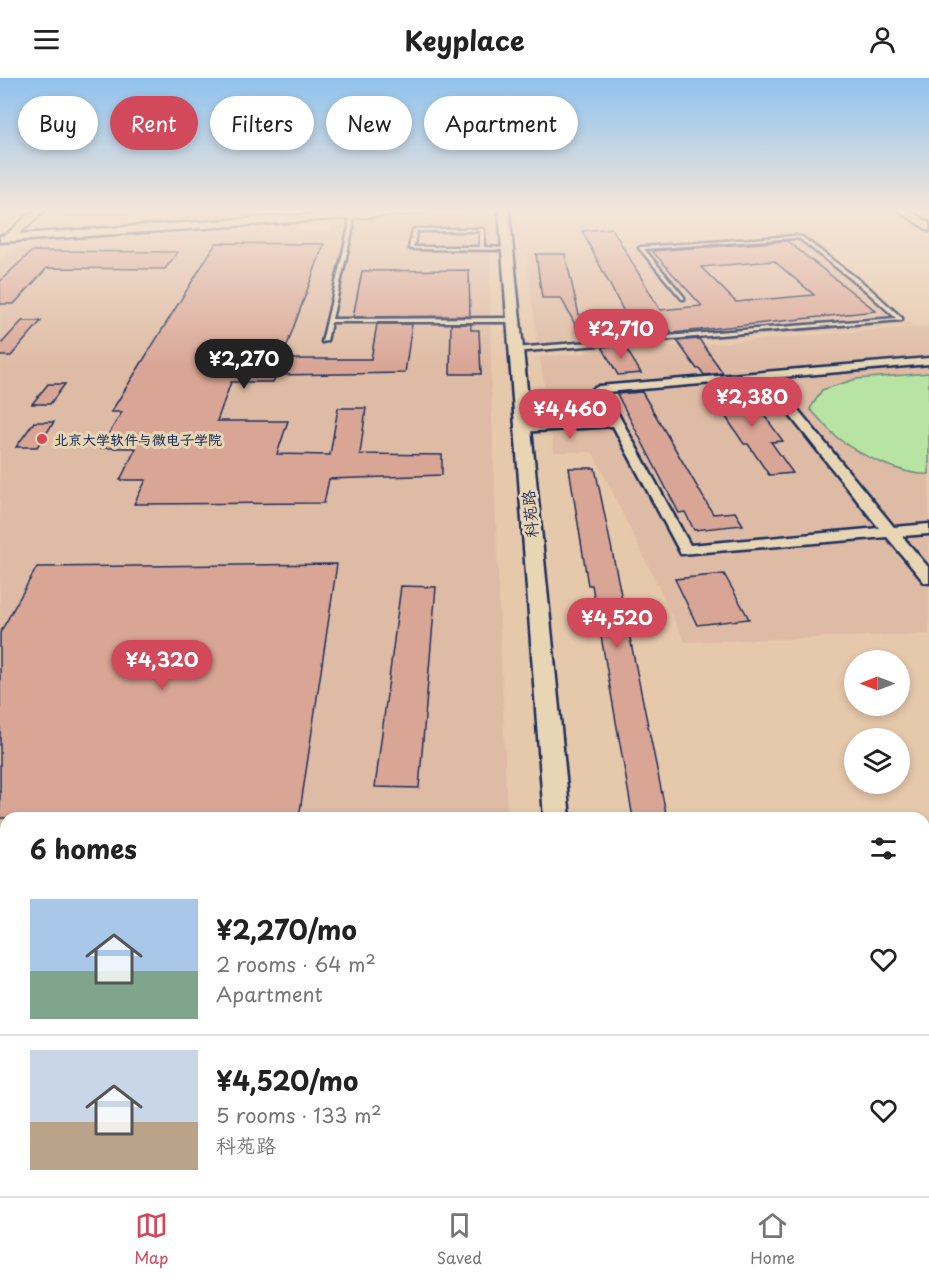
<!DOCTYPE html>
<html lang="en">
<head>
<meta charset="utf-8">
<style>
	:root { --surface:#fff; --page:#f6f6f6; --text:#222; --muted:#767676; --line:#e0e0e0; --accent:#d1495b }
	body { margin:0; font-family:"Playpen Sans","LXGW WenKai TC",sans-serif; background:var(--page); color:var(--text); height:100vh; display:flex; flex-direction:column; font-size:22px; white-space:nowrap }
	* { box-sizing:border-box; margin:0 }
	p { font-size:20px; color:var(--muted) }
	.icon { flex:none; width:33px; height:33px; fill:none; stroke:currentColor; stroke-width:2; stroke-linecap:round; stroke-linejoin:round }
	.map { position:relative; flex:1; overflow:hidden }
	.panel { position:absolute; left:0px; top:734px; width:930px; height:386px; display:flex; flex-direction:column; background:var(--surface); border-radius:18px 18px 0 0; box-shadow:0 3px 9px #0003 }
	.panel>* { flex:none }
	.banner { position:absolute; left:18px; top:18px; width:600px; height:54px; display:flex; gap:12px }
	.needle { width:39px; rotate:270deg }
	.fabs { position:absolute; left:844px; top:572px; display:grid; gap:12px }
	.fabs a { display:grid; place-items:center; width:66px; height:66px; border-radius:50%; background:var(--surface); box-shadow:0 3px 9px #0003; font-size:30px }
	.price { position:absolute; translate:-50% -51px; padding:0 14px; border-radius:21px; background:var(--accent); color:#fff; font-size:20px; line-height:39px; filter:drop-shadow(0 2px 3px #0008) }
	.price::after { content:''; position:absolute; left:50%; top:36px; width:18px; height:14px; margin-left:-9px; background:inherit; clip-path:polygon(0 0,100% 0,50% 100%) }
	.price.active { background:#222; color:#fff }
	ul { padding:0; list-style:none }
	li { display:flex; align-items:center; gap:18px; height:150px; padding:0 30px }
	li+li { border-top:2px solid var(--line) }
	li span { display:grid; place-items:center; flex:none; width:168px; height:120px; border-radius:0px; color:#555 }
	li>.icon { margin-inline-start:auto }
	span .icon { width:72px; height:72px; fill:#fffc; stroke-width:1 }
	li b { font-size:26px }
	h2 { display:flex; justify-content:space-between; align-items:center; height:72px; padding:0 30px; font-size:26px }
	.tag { padding:0 21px; border-radius:27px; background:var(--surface); box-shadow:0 3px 9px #0003; font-size:21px; line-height:54px }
	.tag.active { background:var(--accent); color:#fff }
	header { display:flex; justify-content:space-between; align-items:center; height:78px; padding:0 30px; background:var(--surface); font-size:27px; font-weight:700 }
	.tab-bar { display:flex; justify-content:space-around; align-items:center; height:84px; border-top:2px solid var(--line); background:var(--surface); font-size:16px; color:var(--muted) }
	.tab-bar a { display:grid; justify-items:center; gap:3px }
	.tab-bar .active { color:var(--accent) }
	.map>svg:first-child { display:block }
</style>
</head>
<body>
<header><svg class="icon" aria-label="menu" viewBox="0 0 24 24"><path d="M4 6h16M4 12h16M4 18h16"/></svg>Keyplace<svg class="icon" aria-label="person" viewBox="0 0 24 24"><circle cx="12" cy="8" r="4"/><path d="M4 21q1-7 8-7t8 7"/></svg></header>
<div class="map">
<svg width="929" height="1118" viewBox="0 0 929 1118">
	<rect width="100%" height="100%" fill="#e6c8ab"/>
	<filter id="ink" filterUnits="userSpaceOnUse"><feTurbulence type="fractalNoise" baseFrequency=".0167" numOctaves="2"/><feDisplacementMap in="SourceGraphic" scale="12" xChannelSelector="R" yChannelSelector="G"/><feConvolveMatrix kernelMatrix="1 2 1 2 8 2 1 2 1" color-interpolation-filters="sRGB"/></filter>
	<g filter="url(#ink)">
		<path fill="#debba4" d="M58,132H251L76,143L53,136Z
			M459,136L490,145L491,311L507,739L6,740V797H0V183L13,171L42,164L210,155L331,153L332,145Z
			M807,156L911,247L539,275L526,175Z
			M929,248V556L685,564L593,374H554L540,279Z"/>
		<path fill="#b7e4a2" stroke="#698a80" stroke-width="1.5" d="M929,295V396C905,398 859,377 839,361C829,353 820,341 810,331L822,312L856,301Z"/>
		<path fill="#d9a696" stroke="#1b2f5e" stroke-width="1.5" fill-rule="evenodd" d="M612,150L660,232L702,228L652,173L787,163L876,233L672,255L666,246L613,250L619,260L597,261L592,251L578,252L561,220H542L536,176H565L579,237L624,234L582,153ZM774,183L814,217L736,224L701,189Z
			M216,165L324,166L282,281H371L377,246H412L405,295L276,297L273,304H231L217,343H288L277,376L330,377L338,330H366L360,376L442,377V397L329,401L324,425L134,426L146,402H120L136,370H100L122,334H111Z
			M32,173L178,174L165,191L47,190L14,226H0V203Z
			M469,192L470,238L353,239L362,193Z
			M22,243H41L11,278H0V267Z
			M451,246H471V252H479L481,296H450Z
			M699,261L723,295L704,297L700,291H697L677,263Z
			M624,267L641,295L618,297L602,269Z
			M48,306H65L50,326H32Z
			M730,306L738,319L750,318L783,363L771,364L793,395L769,397L748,366H744L713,320H718L710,308Z
			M642,314L713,436L735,434L743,447L694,452L685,434L679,435L617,316Z
			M34,344H54L37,369H16Z
			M569,390H595L667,740H633L592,507H588Z
			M337,486L299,740H0V555L37,489Z
			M724,496L749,541L697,547L675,501Z
			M401,508L436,509L419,710L375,709Z"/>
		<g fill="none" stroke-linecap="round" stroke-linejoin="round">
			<g stroke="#1b2f5e" stroke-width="5">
				<path id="service" d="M350,132L352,133L353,149L332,241L512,240L515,242L512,244H331L327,263L322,264L349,149L348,133Z
					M415,151H482L484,152V169L507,170L509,171L507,172L411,171L409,170L413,152ZM417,153H480V169H413Z
					M794,158L802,159L868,209L902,240V242L514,274L511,272L514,270L896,240L864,211L800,161L794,160L644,171L684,219V221H682L639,170L641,169Z"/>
			</g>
			<g stroke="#1b2f5e" stroke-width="5">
				<path id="minor" d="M929,280V286L772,300L894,449L929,446V456L902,458L929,490V505L924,504L887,459L681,476L613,348L521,354L515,350L521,346L609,341L593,311L599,308ZM761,301L879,450L690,467L606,314Z"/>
			</g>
			<g stroke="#1b2f5e" stroke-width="5">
				<path id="tertiary" d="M34,132H45L19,156L378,132H426L421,135L0,164V158L6,157Z
					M499,132H509L570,740H544Z
					M898,132H909L929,145V153Z
					M0,879H6V909H0Z
					M573,1113H609L610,1118H574Z"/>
			</g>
			<use href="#service" fill="#e8d5b3" fill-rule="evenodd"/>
			<use href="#minor" fill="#e8d5b3" fill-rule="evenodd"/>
			<use href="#tertiary" fill="#e8d5b3" fill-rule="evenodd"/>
		</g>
	</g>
	<linearGradient id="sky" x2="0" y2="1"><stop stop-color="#8fc2ee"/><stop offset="0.46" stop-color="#f4e6d9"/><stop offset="1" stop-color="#f4e6d9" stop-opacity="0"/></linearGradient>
	<rect width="929" height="288" fill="url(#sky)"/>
	<circle fill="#d1495b" stroke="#e8d5b3" stroke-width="2" cx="42" cy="361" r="6"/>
	<g text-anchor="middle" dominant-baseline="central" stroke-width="6" stroke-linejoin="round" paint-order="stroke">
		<g font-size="14" font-weight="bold" fill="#1b2f5e" stroke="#e8d5b3" text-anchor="start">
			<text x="54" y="361">北京大学软件与微电子学院</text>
		</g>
		<g font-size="16" fill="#1b2f5e" stroke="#e8d5b3">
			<text transform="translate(529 436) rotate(-95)">科苑路</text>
		</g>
	</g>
</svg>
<div class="fabs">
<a><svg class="needle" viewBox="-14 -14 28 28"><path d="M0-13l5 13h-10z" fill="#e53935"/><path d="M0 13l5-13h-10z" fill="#767676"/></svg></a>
<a><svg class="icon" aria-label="layers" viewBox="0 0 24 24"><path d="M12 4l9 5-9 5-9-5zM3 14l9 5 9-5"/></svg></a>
</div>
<b class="price" style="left:621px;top:282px">¥2,710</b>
<b class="price active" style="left:244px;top:312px">¥2,270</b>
<b class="price" style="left:752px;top:350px">¥2,380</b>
<b class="price" style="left:570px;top:362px">¥4,460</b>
<b class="price" style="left:617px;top:571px">¥4,520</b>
<b class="price" style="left:162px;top:613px">¥4,320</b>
<div class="banner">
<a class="tag">Buy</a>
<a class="tag active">Rent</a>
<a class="tag">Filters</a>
<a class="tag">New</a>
<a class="tag">Apartment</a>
</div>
<section class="panel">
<h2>6 homes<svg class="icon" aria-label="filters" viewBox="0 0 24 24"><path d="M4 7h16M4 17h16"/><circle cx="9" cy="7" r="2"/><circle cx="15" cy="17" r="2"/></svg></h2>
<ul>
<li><span style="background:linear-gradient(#a9c7e8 60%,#7fa58c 0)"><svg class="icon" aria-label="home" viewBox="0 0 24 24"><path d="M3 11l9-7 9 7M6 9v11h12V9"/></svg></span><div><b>¥2,270/mo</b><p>2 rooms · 64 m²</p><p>Apartment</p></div><svg class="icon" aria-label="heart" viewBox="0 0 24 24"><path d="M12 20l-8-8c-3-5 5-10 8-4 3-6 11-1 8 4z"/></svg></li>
<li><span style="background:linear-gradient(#c9d6e8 60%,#b9a48a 0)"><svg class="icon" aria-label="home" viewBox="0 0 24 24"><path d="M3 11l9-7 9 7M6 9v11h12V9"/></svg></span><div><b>¥4,520/mo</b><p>5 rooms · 133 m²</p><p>科苑路</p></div><svg class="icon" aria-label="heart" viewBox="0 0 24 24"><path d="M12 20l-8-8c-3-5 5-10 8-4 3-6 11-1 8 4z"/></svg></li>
</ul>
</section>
</div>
<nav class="tab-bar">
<a class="active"><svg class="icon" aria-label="map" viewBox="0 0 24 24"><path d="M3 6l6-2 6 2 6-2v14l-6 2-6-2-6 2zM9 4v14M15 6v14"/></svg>Map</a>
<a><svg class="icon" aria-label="saved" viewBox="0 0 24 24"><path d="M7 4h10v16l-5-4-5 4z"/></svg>Saved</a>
<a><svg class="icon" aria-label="home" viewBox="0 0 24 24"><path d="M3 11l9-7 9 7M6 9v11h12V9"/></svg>Home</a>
</nav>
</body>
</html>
